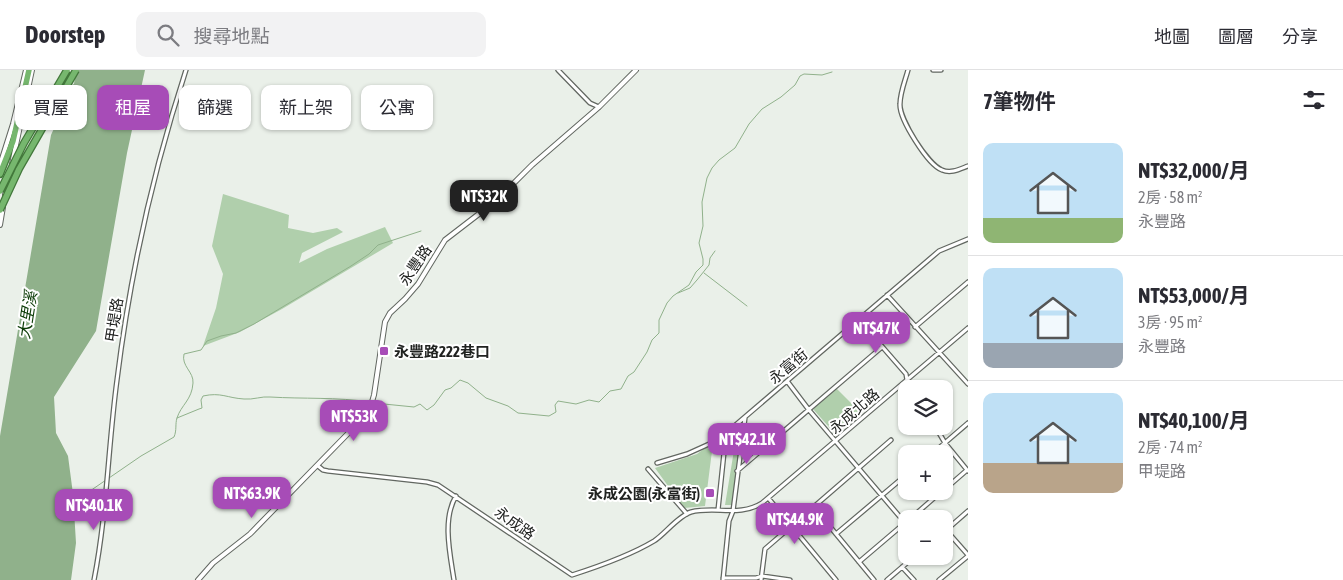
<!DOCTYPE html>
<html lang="zh-TW">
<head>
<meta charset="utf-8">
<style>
	:root { --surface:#fff; --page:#f2f2f3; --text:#2b2b33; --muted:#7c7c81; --line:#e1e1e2; --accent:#a74cb7 }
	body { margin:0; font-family:"Asap Condensed","Noto Sans TC",sans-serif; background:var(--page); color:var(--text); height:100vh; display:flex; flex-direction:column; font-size:19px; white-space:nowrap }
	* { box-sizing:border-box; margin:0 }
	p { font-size:16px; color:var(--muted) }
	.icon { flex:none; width:28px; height:28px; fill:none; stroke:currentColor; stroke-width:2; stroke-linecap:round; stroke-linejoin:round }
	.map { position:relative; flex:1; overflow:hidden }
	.details { display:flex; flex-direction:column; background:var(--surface); width:375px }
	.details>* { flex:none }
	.banner { position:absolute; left:15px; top:15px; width:475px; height:45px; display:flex; gap:10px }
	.controls { position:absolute; left:898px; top:310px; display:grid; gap:10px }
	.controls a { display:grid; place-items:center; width:55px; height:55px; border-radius:10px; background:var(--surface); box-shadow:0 1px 4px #0004; font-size:25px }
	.price { position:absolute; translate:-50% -42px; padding:0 11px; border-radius:10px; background:var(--accent); color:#fff; font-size:16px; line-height:32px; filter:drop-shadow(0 1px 2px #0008) }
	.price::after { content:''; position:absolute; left:50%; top:30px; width:15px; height:11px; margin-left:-8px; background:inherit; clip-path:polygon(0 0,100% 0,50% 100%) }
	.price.selected { background:#222; color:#fff }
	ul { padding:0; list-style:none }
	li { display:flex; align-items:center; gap:15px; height:125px; padding:0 15px }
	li+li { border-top:1px solid var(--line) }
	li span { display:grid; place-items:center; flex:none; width:140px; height:100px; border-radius:10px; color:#555 }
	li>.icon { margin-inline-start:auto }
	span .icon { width:60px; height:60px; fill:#fffc; stroke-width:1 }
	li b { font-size:21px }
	h2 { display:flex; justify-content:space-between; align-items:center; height:60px; padding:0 15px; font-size:21px }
	.tag { padding:0 18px; border-radius:10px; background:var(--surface); box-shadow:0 1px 4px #0004; font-size:18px; line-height:45px }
	.tag.selected { background:var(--accent); color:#fff }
	header { display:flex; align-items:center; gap:30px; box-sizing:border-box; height:70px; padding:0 25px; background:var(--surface); border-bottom:1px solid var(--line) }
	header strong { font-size:24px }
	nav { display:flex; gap:28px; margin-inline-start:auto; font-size:18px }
	.search { width:350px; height:45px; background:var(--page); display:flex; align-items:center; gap:12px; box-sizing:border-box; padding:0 18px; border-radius:10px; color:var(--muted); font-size:19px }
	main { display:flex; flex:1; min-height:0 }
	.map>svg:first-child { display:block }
</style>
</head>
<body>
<header>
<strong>Doorstep</strong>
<div class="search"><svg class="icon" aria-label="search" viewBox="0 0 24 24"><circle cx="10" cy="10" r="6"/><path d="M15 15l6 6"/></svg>搜尋地點</div>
<nav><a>地圖</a><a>圖層</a><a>分享</a></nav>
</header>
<main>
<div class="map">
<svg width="968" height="510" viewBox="0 0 968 510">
	<rect width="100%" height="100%" fill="#eaf0e9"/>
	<path fill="#b0cfac" d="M223,124L289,145L288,158L313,163L337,158L343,162L302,183L299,193L327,179L385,157L393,173L282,239L240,262L203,276L216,238L223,204L212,176Z
		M836,318L860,342L836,365L813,339Z
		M743,352L732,435H725L738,356Z
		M706,377L712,381L705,436L684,438L655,398L697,384Z"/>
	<path fill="#90b18b" d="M76,0H145L127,83L96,261L54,327L56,363L68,386L73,424L76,473L71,510H0V366L51,65L62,41L67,42L64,36L74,23L70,16L74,14Z"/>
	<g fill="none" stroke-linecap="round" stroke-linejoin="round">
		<path stroke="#90b18b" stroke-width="1" d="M704,203L747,236
			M678,223L690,218L697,210L709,195L710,188L715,181
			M374,333L414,337L420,334L427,340L434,335L445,320L451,318L460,310L468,313L486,328L508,336L518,343L549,346L556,342L555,335L558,331L576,334L589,330L599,332L610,321L621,319L628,306L634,302L647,282L652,270L659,263V250L667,233L673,226L689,215L696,202L703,195V189L699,173L703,156L702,132L707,108L712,98L719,90L735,78L749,54L762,39L781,27L795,15L800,6L804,4L822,5L832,2
			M177,348L199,339L202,338L201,330L203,326C221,322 227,328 244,329C253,330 262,326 270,327C303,329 337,327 370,332
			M109,408L141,386L174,367C177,360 175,354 177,348C181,335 192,330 193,313C194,302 181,296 184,284L201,280L207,271L221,266L236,263L254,254L351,196L369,184L378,175L421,161
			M74,432L106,410"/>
		<g stroke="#626761" stroke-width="5.5">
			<path id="minor" d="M558,0L590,33L599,37
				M908,0C905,11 900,23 900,34C899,49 928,95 942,100C951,104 960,99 968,96
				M933,0H941
				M887,225L968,314
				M859,250L906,304L907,310L916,319
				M915,257L968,212
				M787,311L809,340L906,454
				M935,356L945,373L968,401
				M932,384L968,353
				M657,393L687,384L718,370L939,181L968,169
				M318,396L323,400L328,401L427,412L438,415L572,505C600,496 629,486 654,471C665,464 678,446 691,442C715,436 740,447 762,433L968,258
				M648,399L687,444
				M737,401L882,277
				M944,420L967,400
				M769,429L836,510
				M813,436L874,510
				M718,440L726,364
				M910,449L942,421
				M946,460L968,485
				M944,462L968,441
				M836,464L906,405
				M859,492L906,452
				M902,497L914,510
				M723,508H756L762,506L790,510
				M94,510C107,444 108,377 117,310C130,205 153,101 186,0
				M454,510C450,484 442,449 456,426
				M723,510L729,451L733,441L745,348
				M761,510L765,479L891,370
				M887,510L915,486
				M939,510L968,486"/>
		</g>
		<g stroke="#626761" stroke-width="6">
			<path id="tertiary" d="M12,94L32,0
				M0,95L13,54L26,0
				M5,125L8,108
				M0,155L3,137
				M198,510L213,493L250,464L367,344L371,335L374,325L385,252L390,243L405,229L418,214L445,170L497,130L532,95L599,37L636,0"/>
		</g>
		<g stroke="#42783b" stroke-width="8">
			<path id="trunk" d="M0,104L13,71L29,0"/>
		</g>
		<use href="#minor" stroke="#fff" stroke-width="3"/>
		<use href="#tertiary" stroke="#fff" stroke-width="4"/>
		<use href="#trunk" stroke="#76b76e" stroke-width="5.5"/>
		<g stroke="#42783b" stroke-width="8" stroke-linecap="butt">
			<path id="trunk-bridge" d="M0,121L24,73L67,0
				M0,140L19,99L76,0"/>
		</g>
		<use href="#trunk-bridge" stroke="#76b76e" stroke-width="5.5"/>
	</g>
	<g fill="#a74cb7" stroke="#fff" stroke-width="2">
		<rect x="379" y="276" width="10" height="10" rx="2.5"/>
		<rect x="705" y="418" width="10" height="10" rx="2.5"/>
	</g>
	<g text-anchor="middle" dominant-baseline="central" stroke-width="4" stroke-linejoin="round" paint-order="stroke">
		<g font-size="15" fill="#212321" stroke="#fff">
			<text transform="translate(415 195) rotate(-56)">永豐路</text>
			<text transform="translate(114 250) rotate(-81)">甲堤路</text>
			<text transform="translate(788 296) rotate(-40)">永富街</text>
			<text transform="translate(854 341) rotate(-41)">永成北路</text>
			<text transform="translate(515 453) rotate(35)">永成路</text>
		</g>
		<g font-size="15" font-weight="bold" fill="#212321" stroke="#fff" text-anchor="start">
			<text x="394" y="281">永豐路222巷口</text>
			<text x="700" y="423" text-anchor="end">永成公園(永富街)</text>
		</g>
		<g font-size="16" font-style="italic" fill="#0b3b06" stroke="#fff">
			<text transform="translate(27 245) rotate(-81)">大里溪</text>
		</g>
	</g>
</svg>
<div class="controls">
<a><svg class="icon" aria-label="layers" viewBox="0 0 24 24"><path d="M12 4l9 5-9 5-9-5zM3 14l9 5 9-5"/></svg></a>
<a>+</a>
<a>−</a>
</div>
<b class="price selected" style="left:484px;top:152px">NT$32K</b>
<b class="price" style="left:876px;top:284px">NT$47K</b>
<b class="price" style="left:354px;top:372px">NT$53K</b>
<b class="price" style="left:747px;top:395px">NT$42.1K</b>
<b class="price" style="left:252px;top:449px">NT$63.9K</b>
<b class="price" style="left:94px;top:461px">NT$40.1K</b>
<b class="price" style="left:795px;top:475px">NT$44.9K</b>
<div class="banner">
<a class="tag">買屋</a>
<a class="tag selected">租屋</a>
<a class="tag">篩選</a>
<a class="tag">新上架</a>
<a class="tag">公寓</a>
</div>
</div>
<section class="details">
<h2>7筆物件<svg class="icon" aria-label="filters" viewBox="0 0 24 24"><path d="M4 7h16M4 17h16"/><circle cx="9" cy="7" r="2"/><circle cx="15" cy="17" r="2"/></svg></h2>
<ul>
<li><span style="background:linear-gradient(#bfe0f5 75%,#8fb573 0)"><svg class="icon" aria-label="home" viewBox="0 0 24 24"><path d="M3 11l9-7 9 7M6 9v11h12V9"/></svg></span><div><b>NT$32,000/月</b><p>2房 · 58 m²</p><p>永豐路</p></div></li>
<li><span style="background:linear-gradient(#bfe0f5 75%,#9aa5b1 0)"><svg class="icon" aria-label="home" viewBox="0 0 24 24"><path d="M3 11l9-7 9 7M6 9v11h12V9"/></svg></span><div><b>NT$53,000/月</b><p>3房 · 95 m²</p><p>永豐路</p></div></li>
<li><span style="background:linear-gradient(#bfe0f5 70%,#b9a48a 0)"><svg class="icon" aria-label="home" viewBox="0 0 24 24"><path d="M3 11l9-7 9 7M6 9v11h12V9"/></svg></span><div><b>NT$40,100/月</b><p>2房 · 74 m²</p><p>甲堤路</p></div></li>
</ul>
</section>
</main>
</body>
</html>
